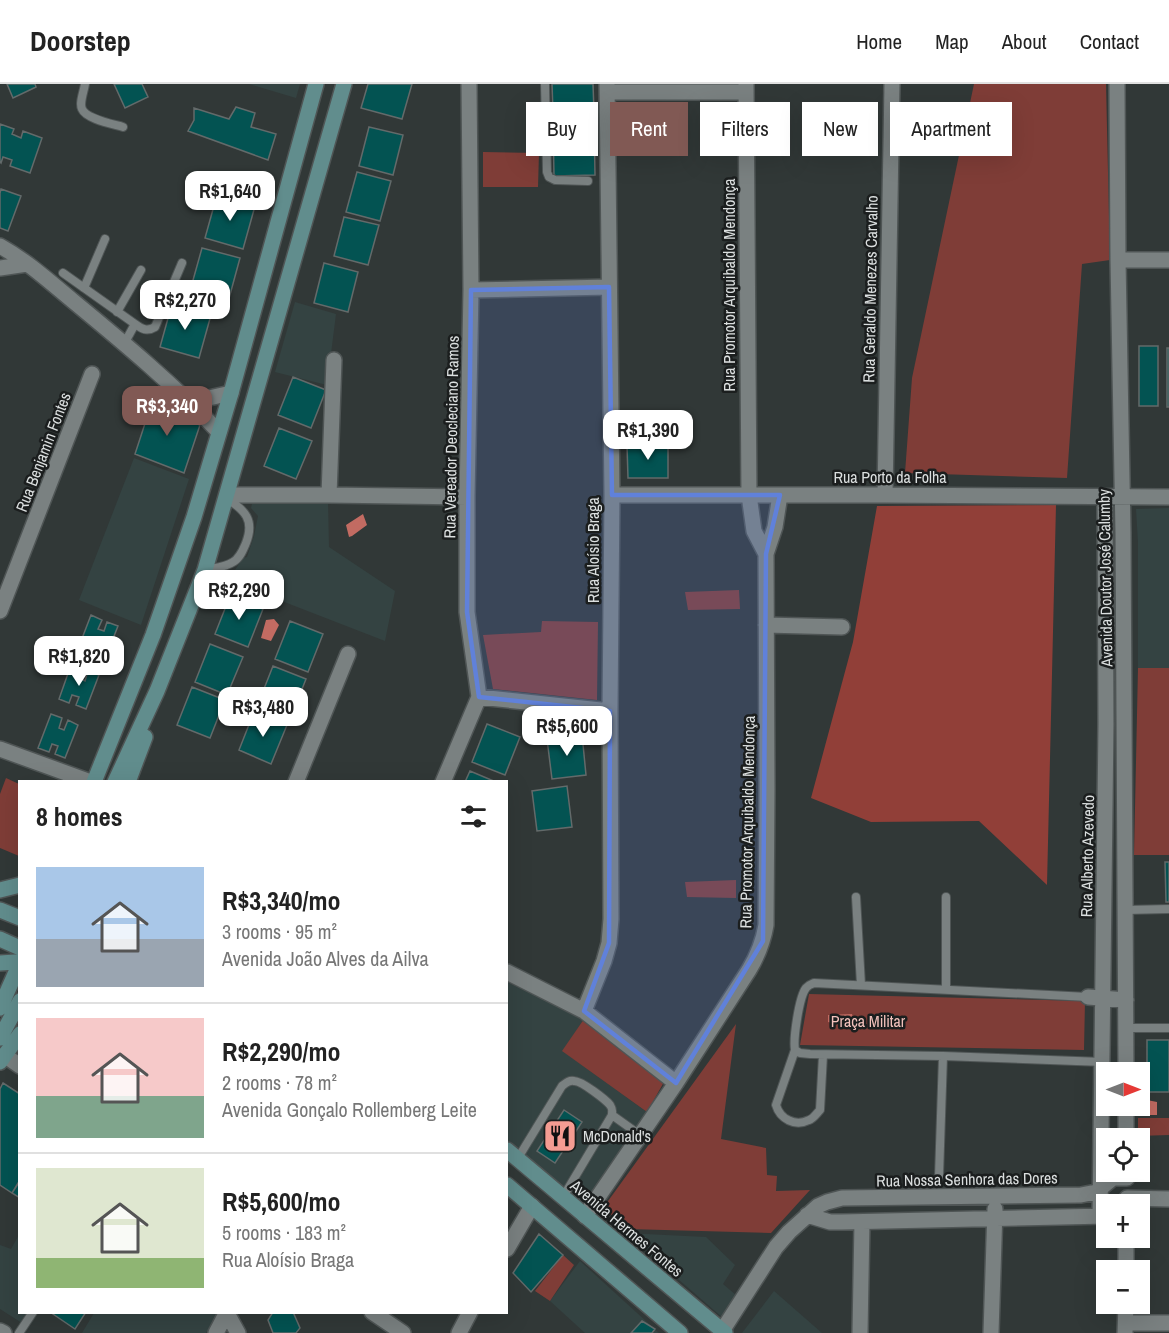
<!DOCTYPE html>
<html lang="en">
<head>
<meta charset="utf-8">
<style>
	:root { --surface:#fff; --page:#f6f6f6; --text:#222; --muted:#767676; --line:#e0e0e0; --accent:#815954 }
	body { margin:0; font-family:"Archivo Narrow",sans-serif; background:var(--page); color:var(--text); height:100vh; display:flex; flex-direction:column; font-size:22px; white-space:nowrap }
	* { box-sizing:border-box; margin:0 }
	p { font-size:20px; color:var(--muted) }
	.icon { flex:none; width:33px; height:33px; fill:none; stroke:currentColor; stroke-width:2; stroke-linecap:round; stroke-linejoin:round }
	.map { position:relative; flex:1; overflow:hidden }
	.side { position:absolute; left:18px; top:696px; width:490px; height:534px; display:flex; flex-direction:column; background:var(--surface); border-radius:0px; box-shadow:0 6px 24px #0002 }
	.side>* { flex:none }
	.hud { position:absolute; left:526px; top:18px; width:552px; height:54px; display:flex; gap:12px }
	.needle { width:39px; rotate:90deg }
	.buttons { position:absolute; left:1096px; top:978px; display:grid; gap:12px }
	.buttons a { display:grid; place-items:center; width:54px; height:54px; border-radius:0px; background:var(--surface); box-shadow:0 6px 24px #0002; font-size:30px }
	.price { position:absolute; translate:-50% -51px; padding:0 14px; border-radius:12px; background:#fff; color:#222; font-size:20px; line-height:39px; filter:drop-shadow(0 2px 3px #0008) }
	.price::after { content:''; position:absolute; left:50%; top:36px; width:18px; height:14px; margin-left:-9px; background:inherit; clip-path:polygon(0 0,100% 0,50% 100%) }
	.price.on { background:var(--accent); color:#fff }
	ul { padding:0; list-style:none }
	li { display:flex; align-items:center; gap:18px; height:150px; padding:0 18px }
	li+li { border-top:2px solid var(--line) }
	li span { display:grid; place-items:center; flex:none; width:168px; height:120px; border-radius:0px; color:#555 }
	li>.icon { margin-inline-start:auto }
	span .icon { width:72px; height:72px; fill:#fffc; stroke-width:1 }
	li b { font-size:26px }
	h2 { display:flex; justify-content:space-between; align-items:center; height:72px; padding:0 18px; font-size:26px }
	.tag { padding:0 21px; border-radius:0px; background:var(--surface); box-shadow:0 6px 24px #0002; font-size:21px; line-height:54px }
	.tag.on { background:var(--accent); color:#fff }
	header { display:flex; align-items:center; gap:36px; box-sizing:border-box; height:84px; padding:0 30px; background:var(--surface); border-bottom:2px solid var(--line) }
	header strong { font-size:28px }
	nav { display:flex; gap:33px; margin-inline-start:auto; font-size:21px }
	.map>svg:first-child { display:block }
</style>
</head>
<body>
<header>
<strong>Doorstep</strong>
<nav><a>Home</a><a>Map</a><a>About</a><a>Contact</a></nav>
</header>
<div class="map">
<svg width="1169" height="1249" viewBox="0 0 1169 1249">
	<rect width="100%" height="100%" fill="#313837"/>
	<path fill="#344342" d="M249,0H300L296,14Z
		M295,218L336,230L327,301L275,288Z
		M134,374L189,395L141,541L79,516Z
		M253,415L328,417L329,463L395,507L385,557L222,494L226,487L235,486L243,474L247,473L254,452L258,432L251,424Z
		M1169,424V584H1138V458L1136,425Z
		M507,898L584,935L563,967L647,1028L584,1121L507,1063Z
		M625,1149L706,1153L735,1181L723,1200L737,1212L723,1234Z
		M19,1151L20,1228L29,1229L22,1239L0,1225V1161L11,1165Z
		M580,1177L659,1249H585L550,1217Z
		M774,1207L822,1249H742Z
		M94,1229H219L206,1249H82Z"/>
	<path fill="#7f3d37" d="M974,0H1106L1110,176L1082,180L1067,394L905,389L912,294Z
		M483,68L539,69L538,103H483Z
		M739,506L740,525L688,526L685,508Z
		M542,537L598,538L597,616L493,605L483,551L541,548Z
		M1138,584H1169V771H1134Z
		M6,694L19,700V772L0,764V710Z
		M736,796V814L687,813L685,798Z
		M809,910L1085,917L1084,966L800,961Z
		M584,935L664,998L647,1028L562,967Z
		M736,940L721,1055L766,1064L767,1091L777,1092L776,1107L810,1106L771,1149L628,1145L603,1124Z
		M1138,1034H1169V1051L1138,1052Z
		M563,1171L574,1181L550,1217L535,1207Z"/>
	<path fill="#913f38" d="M1056,421L1047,801L979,737L871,738L811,714L853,558L877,422Z"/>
	<path fill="#c26b62" d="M363,430L367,441L352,452L349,453L346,441Z
		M274,535L279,541L271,557L261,554L266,536Z
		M852,930L854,938L851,944L828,938V931Z
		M1142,1015L1157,1018V1031H1142Z"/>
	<path fill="#035352" stroke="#636a6a" stroke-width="1.5" d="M7,0H35L36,3L13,14Z
		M114,0H142L148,13L125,24Z
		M368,0H412L402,35L361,24Z
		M552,0H593L594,28H553Z
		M236,23L255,29L251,43L276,50L268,76L188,47L194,36V24L229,35Z
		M553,38H594L595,91L554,92Z
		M0,40L14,45L12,50L21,54L23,47L42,54L30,89L10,82L12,76L3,73L1,79L0,78Z
		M369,43L403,51L393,91L359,82Z
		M357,88L391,97L380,137L346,128Z
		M1,105L21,112L8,147L0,144V109Z
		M217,111L255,122L243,165L205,154Z
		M344,133L379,141L368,181L334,172Z
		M202,164L240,174L228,218L190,207Z
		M324,179L358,188L348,228L314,219Z
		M172,220L211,231L199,274L160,263Z
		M1139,262H1158V322H1139Z
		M1167,264H1169V323H1167Z
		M293,293L326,306L311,344L278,331Z
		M154,312L174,319V331L200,341L184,389L135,370Z
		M279,344L312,357L296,395L264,382Z
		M668,360V394H628L627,361Z
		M230,512L263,525L248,563L215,550Z
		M91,531L102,536L98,545L104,547L107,538L118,542L105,575L95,571L98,564L92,561L88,570L78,565Z
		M290,537L323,550L308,588L275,575Z
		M210,560L243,573L227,611L195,598Z
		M71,581L83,585L79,594L85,597L88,587L99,591L86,625L76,621L79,613L72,611L69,619L59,615Z
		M273,582L306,595L291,633L258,620Z
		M192,603L225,616L210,654L177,641Z
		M254,628L287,641L271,680L239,666Z
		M51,630L62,634L59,644L64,646L68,636L78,641L65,674L55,670L58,662L52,660L49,668L38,664Z
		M487,640L520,653L505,691L472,678Z
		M582,650L586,691L552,695L547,655Z
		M470,687L496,698H465Z
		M567,702L572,743L537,747L532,707Z
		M1165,778H1169V818H1166Z
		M1147,956H1169V1008H1147Z
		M3,999L20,1010V1096L12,1109L0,1101V1005Z
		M564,1026L582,1038L555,1079L537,1067Z
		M20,1097V1114L12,1109Z
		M539,1150L563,1171L531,1208L513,1189Z
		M50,1228H86L75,1245Z
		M273,1228H293L300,1244L296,1249H273L268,1236Z
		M642,1237L655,1245L652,1249H631Z"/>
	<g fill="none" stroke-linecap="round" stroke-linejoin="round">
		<g stroke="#4f5555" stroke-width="10">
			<path id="service" d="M85,0C84,7 79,19 82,25C86,35 113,40 123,43
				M545,0L547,88L549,93L555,96L588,97
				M63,189L135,240L124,260
				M84,204L105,155
				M117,228L141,186
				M135,240C142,245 147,248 155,243L182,179
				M206,486C214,484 226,483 233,478C240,474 243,466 246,459C255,436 245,426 226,414
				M856,813L861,901
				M946,813V905
				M1125,826L1169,825
				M1088,913L814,899C809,901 809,901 806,904C799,913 793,955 795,966L800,969L810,970L943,972L1103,978
				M1126,944H1169
				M795,966L776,1021C780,1035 795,1043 809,1036C813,1035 817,1029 820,1026L823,971
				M612,1031L640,1051
				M518,1074L562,1002C566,999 569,996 574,997C582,997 606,1016 610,1021C613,1026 612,1025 612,1031L563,1113
				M939,1092L943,972
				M19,1249L33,1228"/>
		</g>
		<g stroke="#4f5555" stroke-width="18">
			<path id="minor" d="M746,0L749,411L754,447L766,470
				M1117,0L1118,176L1123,449L1126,988
				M608,8H745
				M1118,176H1169
				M471,206L609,203
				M227,411H329L467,413
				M329,411L334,276
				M612,411H885L1169,413
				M885,411L892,0
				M0,527L92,290
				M766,541L842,543
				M479,613L610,627
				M0,665L88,697
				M296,698L348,570
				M443,698L479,613L467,528V413L471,206L469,0
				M507,888L584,927L676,999
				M1088,913L1126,916
				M584,927L604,877L609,859L611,835L610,627L612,411L607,0
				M4,971L20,982
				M1126,1022V1054
				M1127,1114L1169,1115
				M807,1131L830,1138H842L1107,1132
				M585,1132L676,999L749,886C758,871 763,859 766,841L767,705L766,470L775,443L780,411
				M1100,1132L1106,640L1105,413
				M507,1165L532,1122
				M1126,1186V1154
				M372,1228L403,1249
				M227,1229L238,1249
				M1126,1239H1169
				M0,1247L4,1249
				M722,1247L776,1163L789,1148L818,1122L827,1118L842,1114L1081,1111L1096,1108L1113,1094H1127
				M216,1249L227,1228
				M459,1249L470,1228
				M860,1249L862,1138
				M991,1249L995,1125
				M1125,1249L1126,1220"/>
		</g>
		<g stroke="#4f5555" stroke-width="18">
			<path id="tertiary" d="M0,162C27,177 50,198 73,217C124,259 174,301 219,348
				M0,184L27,180
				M185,313L209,314L231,309"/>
		</g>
		<g stroke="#4f5555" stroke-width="18">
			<path id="secondary" d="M94,698L153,551L194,433L231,309L316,0
				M115,698L157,607L205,486L344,0
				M128,698L145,653
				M0,806L20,801
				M0,826L20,834
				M0,855L20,864
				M0,879L15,878L20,879
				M0,924L20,879
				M0,954L20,917
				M0,978L20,950
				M507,1066L725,1249
				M507,1101L680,1249"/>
		</g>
		<use href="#service" stroke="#7a8181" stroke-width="8"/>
		<use href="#minor" stroke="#7a8181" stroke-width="15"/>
		<use href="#tertiary" stroke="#7a8181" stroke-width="15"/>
		<use href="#secondary" stroke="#618d8d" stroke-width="15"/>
	</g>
	<path fill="#6081da" fill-opacity="0.2" stroke="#6081da" stroke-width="4.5" stroke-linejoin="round" d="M609,203L612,411H780L766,470L763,857L676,999L584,927L609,859L610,627L479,613L467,528L471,206Z"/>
	<defs>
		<g id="restaurant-square" transform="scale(1.725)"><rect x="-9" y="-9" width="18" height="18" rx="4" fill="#f59c92" stroke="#1b1e1e"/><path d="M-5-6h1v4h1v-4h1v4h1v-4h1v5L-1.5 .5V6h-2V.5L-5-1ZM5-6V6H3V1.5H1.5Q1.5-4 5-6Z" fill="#111"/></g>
	</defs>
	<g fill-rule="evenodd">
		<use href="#restaurant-square" x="560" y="1052"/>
	</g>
	<g text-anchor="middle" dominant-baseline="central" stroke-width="5" stroke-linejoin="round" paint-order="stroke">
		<g font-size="16" fill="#dbdfdf" stroke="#1b1e1e">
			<text transform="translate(729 201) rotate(-90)">Rua Promotor Arquibaldo Mendonça</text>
			<text transform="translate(870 205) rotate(-89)">Rua Geraldo Menezes Carvalho</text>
			<text transform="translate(451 353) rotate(-89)">Rua Vereador Deocleciano Ramos</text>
			<text transform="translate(43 368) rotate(-69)">Rua Benjamin Fontes</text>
			<text x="890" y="393">Rua Porto da Folha</text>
			<text transform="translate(593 466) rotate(-90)">Rua Aloísio Braga</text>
			<text transform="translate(1105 494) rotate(-91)">Avenida Doutor José Calumby</text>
			<text transform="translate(747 738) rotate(-89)">Rua Promotor Arquibaldo Mendonça</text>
			<text transform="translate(1087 772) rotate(-89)">Rua Alberto Azevedo</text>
			<text transform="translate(967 1095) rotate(-1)">Rua Nossa Senhora das Dores</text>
			<text transform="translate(627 1144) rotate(40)">Avenida Hermes Fontes</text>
		</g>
		<g font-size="16" fill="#f3c2bc" stroke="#1b1e1e">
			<text x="868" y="937">Praça Militar</text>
		</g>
		<g font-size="16" fill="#dbdfdf" stroke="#1b1e1e" text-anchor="start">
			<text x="583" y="1052">McDonald's</text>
		</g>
	</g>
</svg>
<div class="buttons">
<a><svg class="needle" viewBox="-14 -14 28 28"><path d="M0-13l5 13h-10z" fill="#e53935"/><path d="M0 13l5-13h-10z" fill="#767676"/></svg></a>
<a><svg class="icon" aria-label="locate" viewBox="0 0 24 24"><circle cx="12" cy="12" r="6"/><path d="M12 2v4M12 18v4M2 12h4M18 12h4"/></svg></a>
<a>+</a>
<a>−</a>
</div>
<b class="price" style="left:230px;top:138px">R$1,640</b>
<b class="price" style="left:185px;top:247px">R$2,270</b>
<b class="price on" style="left:167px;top:353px">R$3,340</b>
<b class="price" style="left:648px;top:377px">R$1,390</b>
<b class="price" style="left:239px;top:537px">R$2,290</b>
<b class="price" style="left:79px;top:603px">R$1,820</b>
<b class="price" style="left:263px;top:654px">R$3,480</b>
<b class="price" style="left:567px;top:673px">R$5,600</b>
<div class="hud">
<a class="tag">Buy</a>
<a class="tag on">Rent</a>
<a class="tag">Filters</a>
<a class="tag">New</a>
<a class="tag">Apartment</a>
</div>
<section class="side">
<h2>8 homes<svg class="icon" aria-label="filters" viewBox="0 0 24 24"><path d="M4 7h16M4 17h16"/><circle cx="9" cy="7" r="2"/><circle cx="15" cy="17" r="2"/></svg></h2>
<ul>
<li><span style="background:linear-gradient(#a9c7e8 60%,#9aa5b1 0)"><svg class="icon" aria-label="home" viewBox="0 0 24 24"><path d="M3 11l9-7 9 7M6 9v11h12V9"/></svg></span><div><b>R$3,340/mo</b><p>3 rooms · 95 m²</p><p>Avenida João Alves da Ailva</p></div></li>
<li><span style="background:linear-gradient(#f6c9c9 65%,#7fa58c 0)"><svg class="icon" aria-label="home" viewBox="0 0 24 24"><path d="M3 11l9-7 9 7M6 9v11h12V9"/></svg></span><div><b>R$2,290/mo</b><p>2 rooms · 78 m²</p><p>Avenida Gonçalo Rollemberg Leite</p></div></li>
<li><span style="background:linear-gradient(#dfe7d0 75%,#8fb573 0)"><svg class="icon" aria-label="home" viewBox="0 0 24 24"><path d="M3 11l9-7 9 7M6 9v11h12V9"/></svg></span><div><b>R$5,600/mo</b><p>5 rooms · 183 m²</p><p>Rua Aloísio Braga</p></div></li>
</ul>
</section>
</div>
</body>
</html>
